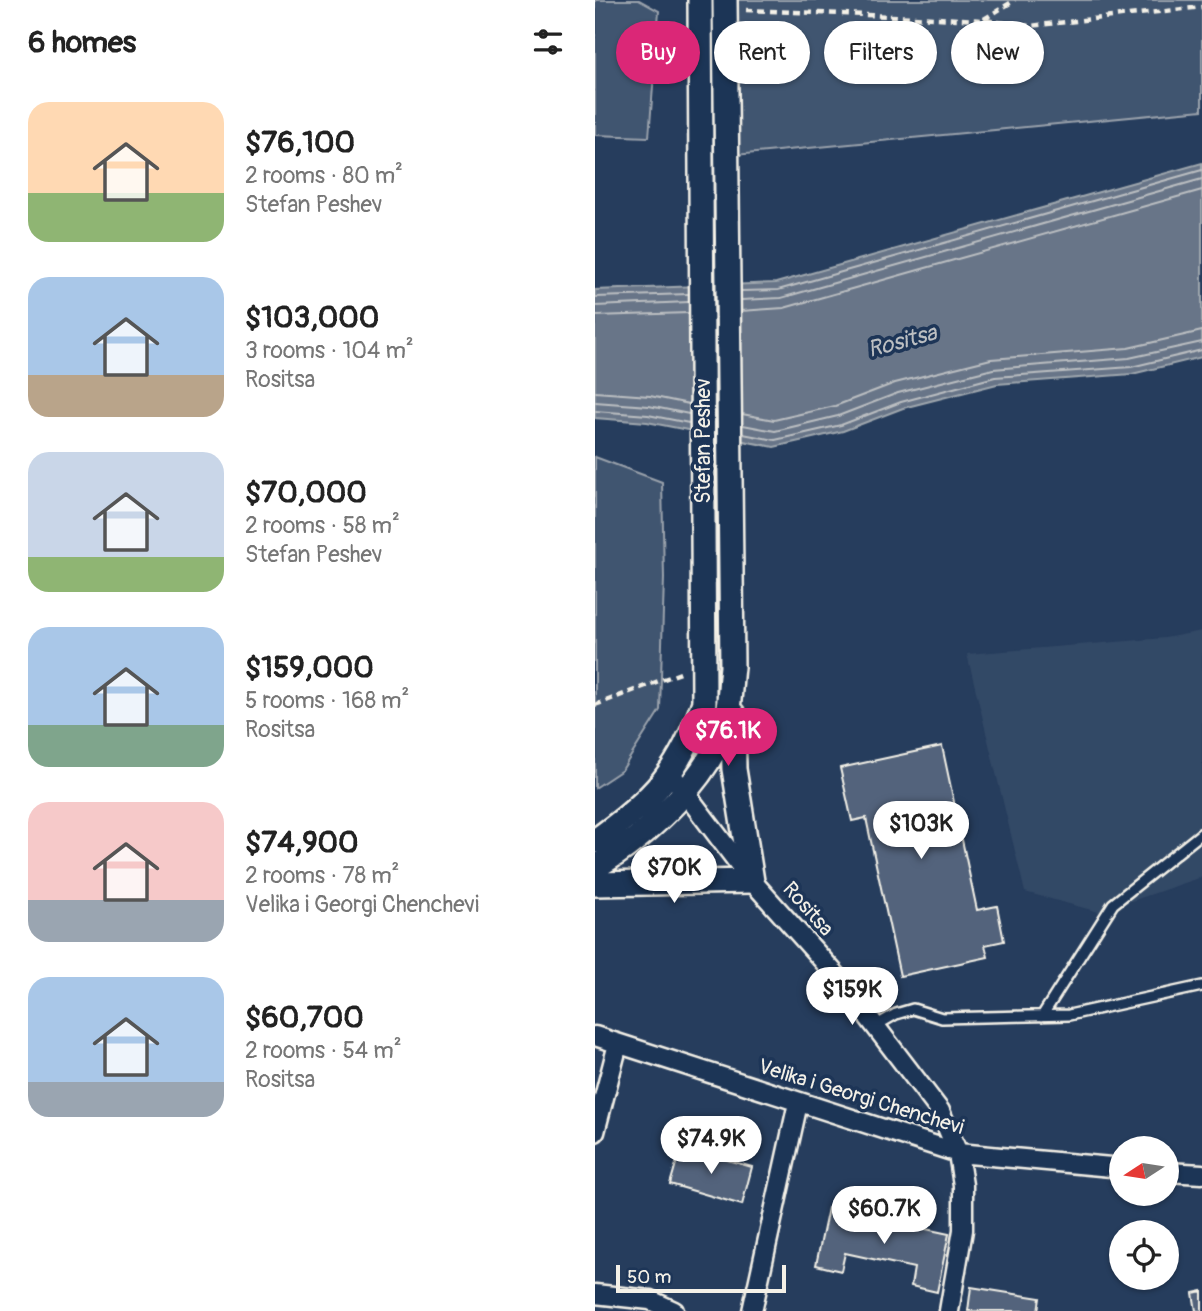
<!DOCTYPE html>
<html lang="en">
<head>
<meta charset="utf-8">
<style>
	:root { --surface:#fff; --page:#f2f2f2; --text:#222; --muted:#767676; --accent:#db2777 }
	body { margin:0; font-family:Pangolin,sans-serif; background:var(--page); color:var(--text); height:100vh; display:flex; flex-direction:column; font-size:26px; white-space:nowrap }
	* { box-sizing:border-box; margin:0 }
	p { font-size:23px; color:var(--muted) }
	.icon { flex:none; width:38px; height:38px; fill:none; stroke:currentColor; stroke-width:2; stroke-linecap:round; stroke-linejoin:round }
	.map { position:relative; flex:1; overflow:hidden }
	.sheet { display:flex; flex-direction:column; background:var(--surface); width:595px }
	.sheet>* { flex:none }
	.guide { position:absolute; left:21px; top:21px; width:480px; height:63px; display:flex; gap:14px }
	.needle { width:46px; rotate:258deg }
	.tools { position:absolute; left:514px; top:1136px; display:grid; gap:14px }
	.tools a { display:grid; place-items:center; width:70px; height:70px; border-radius:50%; background:var(--surface); box-shadow:0 2px 5px #0004; font-size:35px }
	.scale { position:absolute; left:21px; bottom:18px; width:170px; box-sizing:border-box; padding-left:7px; border:4px solid #f4f1e8; border-top:0; font-size:19px; line-height:24px; white-space:nowrap; color:#f4f1e8; -webkit-text-stroke:5px #1d3557; paint-order:stroke }
	.price { position:absolute; translate:-50% -60px; padding:0 16px; border-radius:24px; background:#fff; color:#222; font-size:23px; line-height:46px; filter:drop-shadow(0 2px 4px #0008) }
	.price::after { content:''; position:absolute; left:50%; top:42px; width:21px; height:16px; margin-left:-10px; background:inherit; clip-path:polygon(0 0,100% 0,50% 100%) }
	.price.selected { background:var(--accent); color:#fff }
	ul { padding:0; list-style:none }
	li { display:flex; align-items:center; gap:21px; height:175px; padding:0 28px }
	li span { display:grid; place-items:center; flex:none; width:196px; height:140px; border-radius:21px; color:#555 }
	li>.icon { margin-inline-start:auto }
	span .icon { width:84px; height:84px; fill:#fffc; stroke-width:1 }
	li b { font-size:30px }
	h2 { display:flex; justify-content:space-between; align-items:center; height:84px; padding:0 28px; font-size:30px }
	.chip { padding:0 24px; border-radius:32px; background:var(--surface); box-shadow:0 2px 5px #0004; font-size:24px; line-height:63px }
	.chip.selected { background:var(--accent); color:#fff }
	main { display:flex; flex:1; min-height:0 }
	.map>svg:first-child { display:block }
</style>
</head>
<body>
<main>
<section class="sheet">
<h2>6 homes<svg class="icon" aria-label="filters" viewBox="0 0 24 24"><path d="M4 7h16M4 17h16"/><circle cx="9" cy="7" r="2"/><circle cx="15" cy="17" r="2"/></svg></h2>
<ul>
<li><span style="background:linear-gradient(#ffd9b3 65%,#8fb573 0)"><svg class="icon" aria-label="home" viewBox="0 0 24 24"><path d="M3 11l9-7 9 7M6 9v11h12V9"/></svg></span><div><b>$76,100</b><p>2 rooms · 80 m²</p><p>Stefan Peshev</p></div></li>
<li><span style="background:linear-gradient(#a9c7e8 70%,#b9a48a 0)"><svg class="icon" aria-label="home" viewBox="0 0 24 24"><path d="M3 11l9-7 9 7M6 9v11h12V9"/></svg></span><div><b>$103,000</b><p>3 rooms · 104 m²</p><p>Rositsa</p></div></li>
<li><span style="background:linear-gradient(#c9d6e8 75%,#8fb573 0)"><svg class="icon" aria-label="home" viewBox="0 0 24 24"><path d="M3 11l9-7 9 7M6 9v11h12V9"/></svg></span><div><b>$70,000</b><p>2 rooms · 58 m²</p><p>Stefan Peshev</p></div></li>
<li><span style="background:linear-gradient(#a9c7e8 70%,#7fa58c 0)"><svg class="icon" aria-label="home" viewBox="0 0 24 24"><path d="M3 11l9-7 9 7M6 9v11h12V9"/></svg></span><div><b>$159,000</b><p>5 rooms · 168 m²</p><p>Rositsa</p></div></li>
<li><span style="background:linear-gradient(#f6c9c9 70%,#9aa5b1 0)"><svg class="icon" aria-label="home" viewBox="0 0 24 24"><path d="M3 11l9-7 9 7M6 9v11h12V9"/></svg></span><div><b>$74,900</b><p>2 rooms · 78 m²</p><p>Velika i Georgi Chenchevi</p></div></li>
<li><span style="background:linear-gradient(#a9c7e8 75%,#9aa5b1 0)"><svg class="icon" aria-label="home" viewBox="0 0 24 24"><path d="M3 11l9-7 9 7M6 9v11h12V9"/></svg></span><div><b>$60,700</b><p>2 rooms · 54 m²</p><p>Rositsa</p></div></li>
</ul>
</section>
<div class="map">
<svg width="607" height="1311" viewBox="0 0 607 1311">
	<rect width="100%" height="100%" fill="#263d5d"/>
	<filter id="ink" filterUnits="userSpaceOnUse"><feTurbulence type="fractalNoise" baseFrequency=".0143" numOctaves="2"/><feDisplacementMap in="SourceGraphic" scale="14" xChannelSelector="R" yChannelSelector="G"/><feConvolveMatrix kernelMatrix="1 2 1 2 8 2 1 2 1" color-interpolation-filters="sRGB"/></filter>
	<g filter="url(#ink)">
		<path fill="#334966" d="M607,631V877L504,912L430,892L372,654L570,638Z"/>
		<path fill="#40546f" stroke="#9aa2ac" stroke-width="2" d="M0,0H44L64,11L54,137L0,135Z
			M140,0H607V110L140,155Z
			M0,457L67,482L69,578L65,710L27,770L0,788Z"/>
		<path fill="#677588" stroke="#9fa7ae" stroke-width="2" d="M607,163V357L537,374L402,384L308,408L248,431L179,447L52,422L0,418V290L181,283Z"/>
		<g fill="none" stroke-linecap="round" stroke-linejoin="round">
			<path stroke="#bcbfc2" stroke-width="2" d="M146,291L183,290L607,170
				M0,297L94,294
				M146,300L186,298L607,179
				M0,306L94,302
				M146,311L189,308L607,190
				M0,316L94,313
				M0,392L55,396L94,404
				M0,402L54,406L94,414
				M0,411L53,415L94,423
				M147,414L179,420L240,406L300,383L396,359L533,348L607,331
				M148,425L180,431L243,416L303,393L398,369L534,358L607,342
				M148,434L180,440L246,425L306,402L400,377L536,367L607,350"/>
		</g>
		<path fill="#52647b" stroke="#f4f1e8" stroke-width="2" d="M347,746L382,910L402,906L409,941L390,945L393,957L305,976L271,818L257,821L245,768Z
			M86,1147L157,1167L147,1205L75,1184Z
			M233,1208L354,1234L342,1292L316,1286L319,1268L250,1253L246,1271L221,1265Z
			M376,1287L445,1298L443,1311H373Z
			M607,1291V1311H601L598,1293Z"/>
		<g fill="none" stroke-linecap="round" stroke-linejoin="round">
			<g stroke="#f4f1e8" stroke-width="14">
				<path id="service" d="M447,1016L518,904L607,833
					M280,1026L301,1014L318,1009L347,1018L474,1015L607,986"/>
			</g>
			<g stroke="#f4f1e8" stroke-width="23">
				<path id="minor" d="M76,774L157,881L242,976L345,1111L363,1153L368,1185V1230L354,1311
					M0,1036L363,1153L527,1168
					M0,1132L23,1044
					M572,1172L607,1174
					M0,1294L55,1300L79,1311
					M157,1311L203,1103"/>
			</g>
			<g stroke="#f4f1e8" stroke-width="28">
				<path id="tertiary" d="M0,841C59,799 85,771 109,702L105,0
					M0,867C49,839 122,773 132,715C135,699 135,683 137,667L130,0
					M0,884L157,881L139,769L138,714"/>
			</g>
			<path stroke="#f4f1e8" stroke-width="4.5" stroke-dasharray="7 5" stroke-linecap="butt" d="M151,10L388,20L435,26L607,7
				M389,19L420,0
				M0,705L88,672"/>
			<use href="#service" stroke="#1d3557" stroke-width="9"/>
			<use href="#minor" stroke="#1d3557" stroke-width="18"/>
			<use href="#tertiary" stroke="#1d3557" stroke-width="23"/>
		</g>
	</g>
	<g text-anchor="middle" dominant-baseline="central" stroke-width="7" stroke-linejoin="round" paint-order="stroke">
		<g font-size="21" fill="#f4f1e8" stroke="#1d3557">
			<text transform="translate(108 441) rotate(-90)">Stefan Peshev</text>
			<text transform="translate(213 909) rotate(48)">Rositsa</text>
			<text transform="translate(266 1097) rotate(17)">Velika i Georgi Chenchevi</text>
		</g>
		<g font-size="23" font-style="italic" fill="#bcbfc2" stroke="#1d3557">
			<text transform="translate(307 341) rotate(-15)">Rositsa</text>
		</g>
	</g>
</svg>
<div class="tools">
<a><svg class="needle" viewBox="-14 -14 28 28"><path d="M0-13l5 13h-10z" fill="#e53935"/><path d="M0 13l5-13h-10z" fill="#767676"/></svg></a>
<a><svg class="icon" aria-label="locate" viewBox="0 0 24 24"><circle cx="12" cy="12" r="6"/><path d="M12 2v4M12 18v4M2 12h4M18 12h4"/></svg></a>
</div>
<div class="scale">50 m</div>
<b class="price selected" style="left:133px;top:768px">$76.1K</b>
<b class="price" style="left:326px;top:861px">$103K</b>
<b class="price" style="left:79px;top:905px">$70K</b>
<b class="price" style="left:257px;top:1027px">$159K</b>
<b class="price" style="left:116px;top:1176px">$74.9K</b>
<b class="price" style="left:289px;top:1246px">$60.7K</b>
<div class="guide">
<a class="chip selected">Buy</a>
<a class="chip">Rent</a>
<a class="chip">Filters</a>
<a class="chip">New</a>
</div>
</div>
</main>
</body>
</html>
